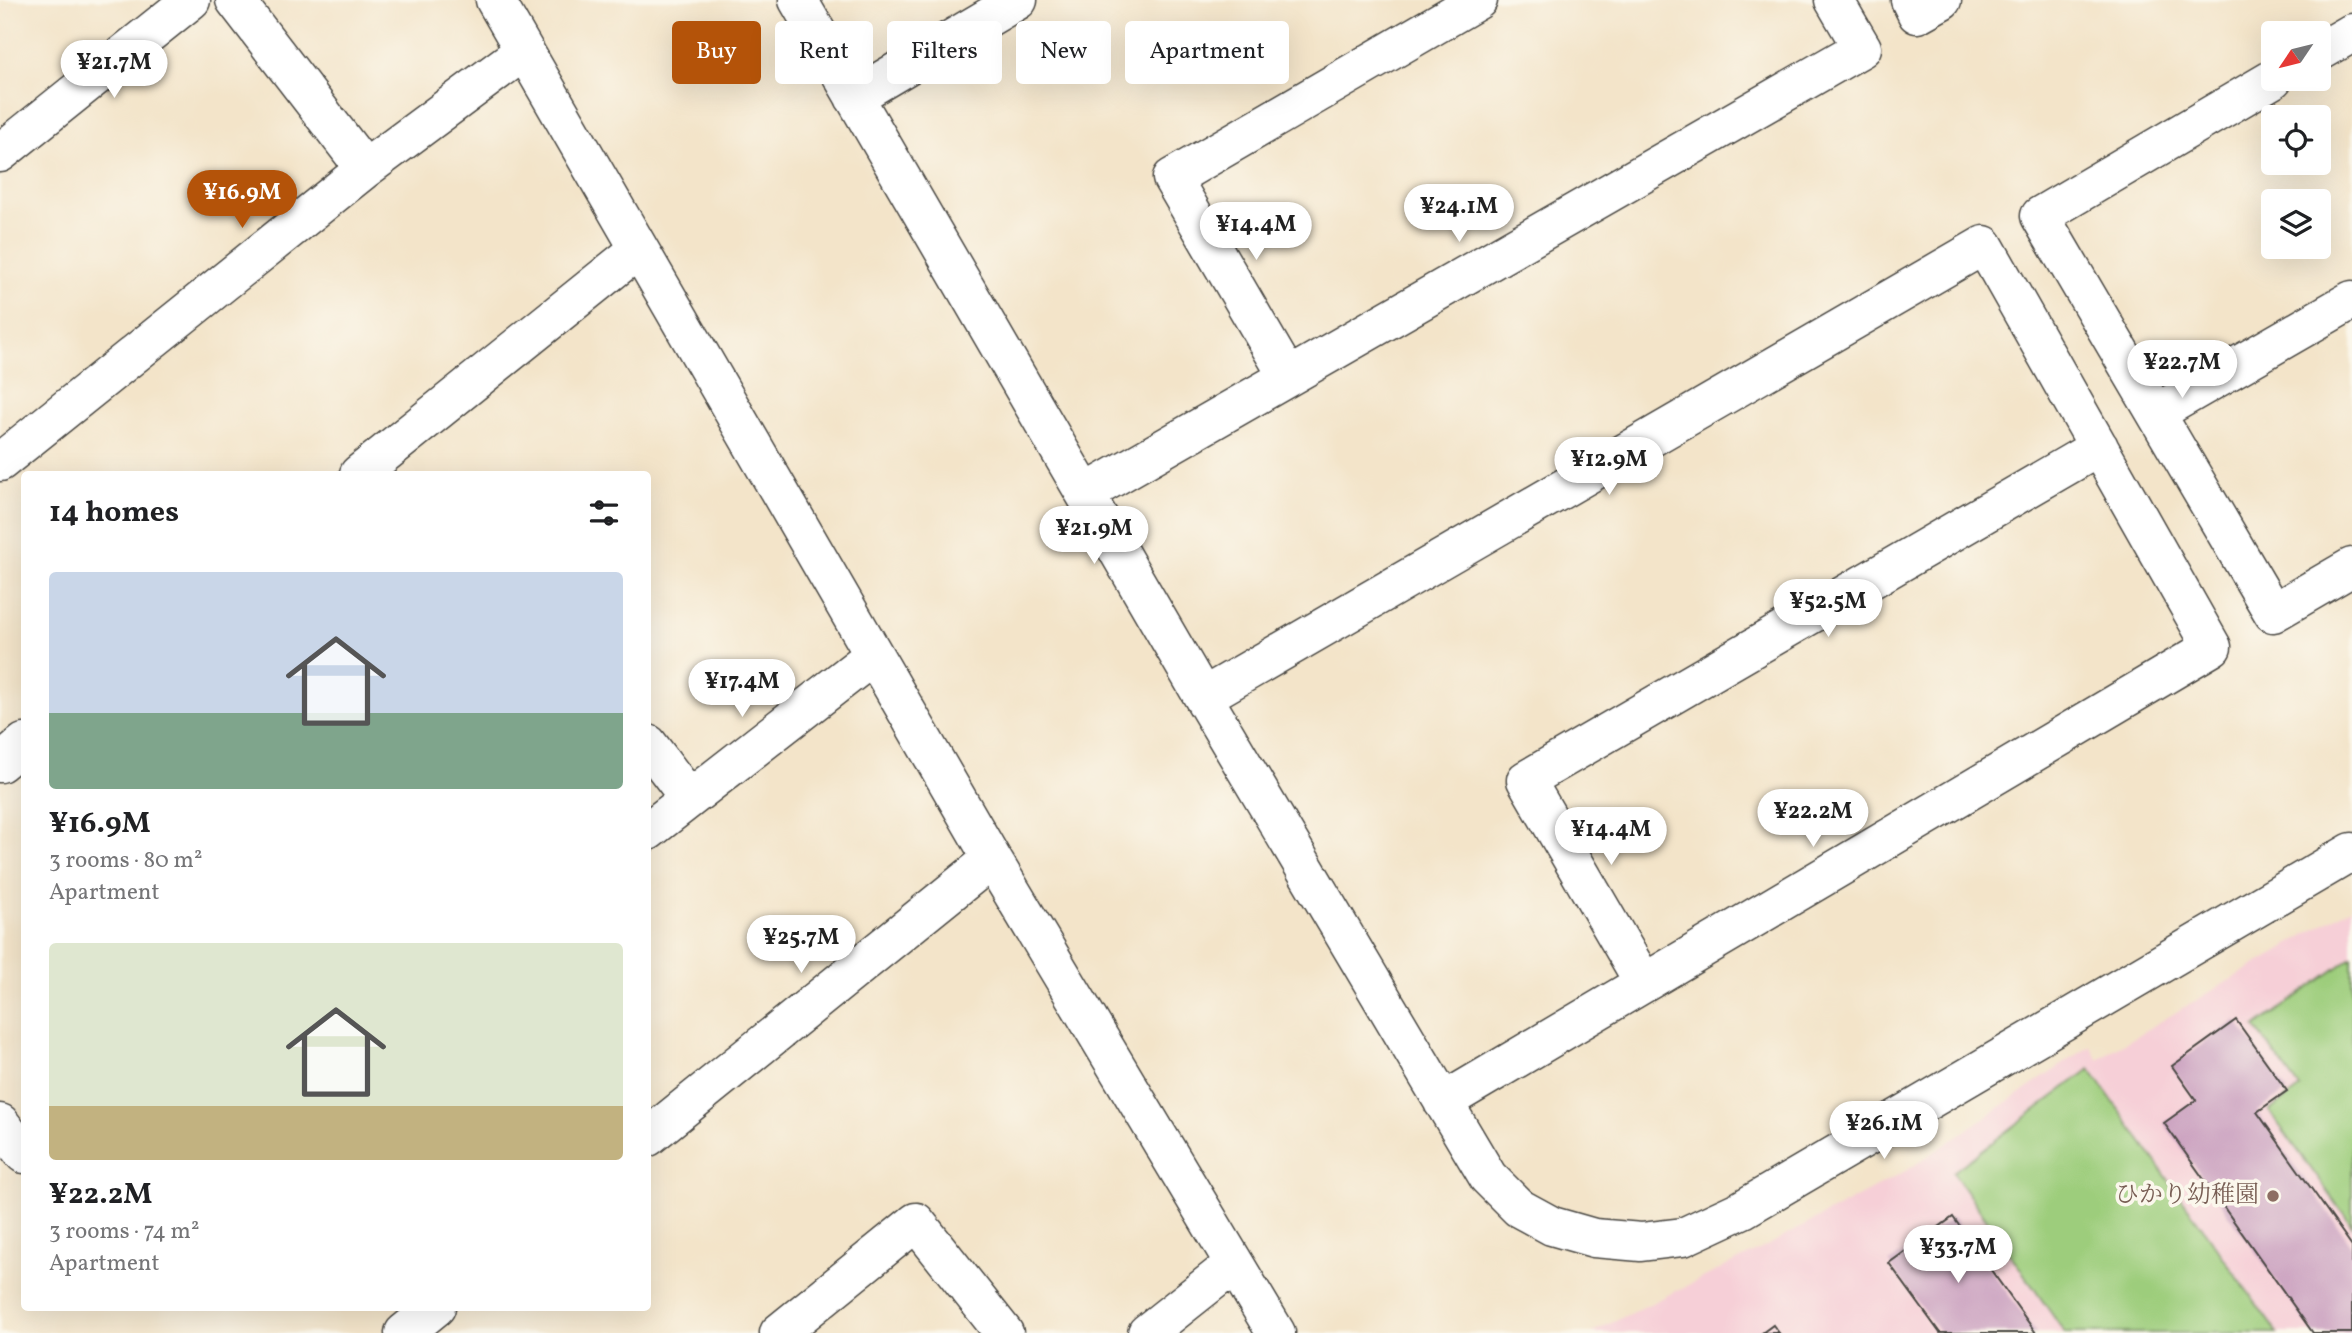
<!DOCTYPE html>
<html lang="en">
<head>
<meta charset="utf-8">
<style>
	:root { --surface:#fff; --page:#f2f2f2; --text:#202124; --muted:#757577; --accent:#b45309 }
	body { margin:0; font-family:Vollkorn,"Noto Serif JP",serif; background:var(--page); color:var(--text); height:100vh; display:flex; flex-direction:column; font-size:26px; white-space:nowrap }
	* { box-sizing:border-box; margin:0 }
	p { font-size:23px; color:var(--muted) }
	.icon { flex:none; width:38px; height:38px; fill:none; stroke:currentColor; stroke-width:2; stroke-linecap:round; stroke-linejoin:round }
	.map { position:relative; flex:1; overflow:hidden }
	.details { position:absolute; left:21px; top:471px; width:630px; height:840px; display:flex; flex-direction:column; background:var(--surface); border-radius:7px; box-shadow:0 7px 28px #0002 }
	.details>* { flex:none }
	.guide { position:absolute; left:672px; top:21px; width:665px; height:63px; display:flex; gap:14px }
	.needle { width:46px; rotate:235deg }
	.buttons { position:absolute; left:2261px; top:21px; display:grid; gap:14px }
	.buttons a { display:grid; place-items:center; width:70px; height:70px; border-radius:7px; background:var(--surface); box-shadow:0 7px 28px #0002; font-size:35px }
	.price { position:absolute; translate:-50% -60px; padding:0 16px; border-radius:24px; background:#fff; color:#222; font-size:23px; line-height:46px; filter:drop-shadow(0 2px 4px #0008) }
	.price::after { content:''; position:absolute; left:50%; top:42px; width:21px; height:16px; margin-left:-10px; background:inherit; clip-path:polygon(0 0,100% 0,50% 100%) }
	.price.selected { background:var(--accent); color:#fff }
	ul { padding:0; list-style:none }
	li { display:grid; align-content:center; gap:14px; height:371px; padding:0 28px }
	li span { display:grid; place-items:center; height:217px; border-radius:7px; color:#555 }
	li>.icon { margin-inline-start:auto }
	span .icon { width:126px; height:126px; fill:#fffc; stroke-width:1 }
	li b { font-size:30px }
	h2 { display:flex; justify-content:space-between; align-items:center; height:84px; padding:0 28px; font-size:30px }
	.pill { padding:0 24px; border-radius:7px; background:var(--surface); box-shadow:0 7px 28px #0002; font-size:24px; line-height:63px }
	.pill.selected { background:var(--accent); color:#fff }
	.map>svg:first-child { display:block }
</style>
</head>
<body>
<div class="map">
<svg width="2352" height="1333" viewBox="0 0 2352 1333">
	<rect width="100%" height="100%" fill="#fbf7ec"/>
	<filter id="ink" filterUnits="userSpaceOnUse"><feTurbulence type="fractalNoise" baseFrequency=".0143" numOctaves="2"/><feDisplacementMap in="SourceGraphic" scale="14" xChannelSelector="R" yChannelSelector="G"/><feConvolveMatrix kernelMatrix="1 2 1 2 8 2 1 2 1" color-interpolation-filters="sRGB"/></filter>
	<filter id="wash" filterUnits="userSpaceOnUse"><feTurbulence type="fractalNoise" baseFrequency=".00686" numOctaves="4" result="noise"/><feDisplacementMap in="SourceGraphic" scale="28" xChannelSelector="R" yChannelSelector="G"/><feGaussianBlur stdDeviation="1.57" result="paint"/><feColorMatrix in="noise" values="0 0 0 0 0 0 0 0 0 0 0 0 0 0 0 0 0 1.4 0 .05"/><feComposite in="paint" operator="in"/></filter>
	<g filter="url(#wash)">
		<rect width="100%" height="100%" fill="#f3e4c9"/>
		<path fill="#f6cfd7" d="M2352,907V1333H1591L1763,1248L1909,1169L2090,1046L2098,1059Z"/>
		<path fill="#9dcd7b" stroke="#647c53" stroke-width="2" d="M2352,957V1225L2269,1111L2300,1088L2255,1027Z
			M2090,1069L2277,1333H2065L1953,1172Z"/>
		<g id="blocks">
			<path fill="#cba1c0" d="M2236,1020L2287,1091L2257,1112L2352,1246V1333H2313L2164,1123L2196,1100L2172,1066Z
				M1953,1217L2036,1333H1940L1889,1263Z
				M1773,1325L1779,1333H1762Z"/>
		</g>
	</g>
	<g filter="url(#ink)">
		<use href="#blocks" fill-opacity="0" stroke="#494743" stroke-width="2"/>
		<g fill="none" stroke-linecap="round" stroke-linejoin="round">
			<g stroke="#494743" stroke-width="41">
				<path id="minor" d="M235,0L365,169
					M495,0L992,859L1276,1333
					M798,0L1203,697L1488,1177L1519,1208L1552,1226L1594,1238L1641,1242L1683,1237L1743,1209L2352,852
					M1910,0L1917,14L1942,0
					M2319,52L2352,33
					M2273,79L2040,216L2273,613L2352,567
					M854,97L1018,0
					M0,153L191,0
					M1288,377L1172,178L1478,0
					M2156,413L2352,300
					M0,462L365,169L524,51
					M359,474L639,249
					M1086,493L1862,48L1834,0
					M1203,697L1984,245L2212,647L1443,1102
					M648,744L689,798
					M0,763L24,743
					M648,831L874,655
					M1644,983L1526,780L2099,447
					M0,1123L24,1154
					M648,1137L992,859
					M404,1333L436,1307
					M779,1333L916,1222L1004,1333
					M1147,1333L1234,1264"/>
			</g>
			<use href="#minor" stroke="#fff" stroke-width="38"/>
		</g>
	</g>
	<circle fill="#8d6e63" stroke="#fbf7ec" stroke-width="2.5" cx="2273" cy="1196" r="7"/>
	<g text-anchor="middle" dominant-baseline="central" stroke-width="7" stroke-linejoin="round" paint-order="stroke">
		<g font-size="24" fill="#785e54" stroke="#fbf7ec" text-anchor="end">
			<text x="2259" y="1196">ひかり幼稚園</text>
		</g>
	</g>
</svg>
<div class="buttons">
<a><svg class="needle" viewBox="-14 -14 28 28"><path d="M0-13l5 13h-10z" fill="#e53935"/><path d="M0 13l5-13h-10z" fill="#757577"/></svg></a>
<a><svg class="icon" aria-label="locate" viewBox="0 0 24 24"><circle cx="12" cy="12" r="6"/><path d="M12 2v4M12 18v4M2 12h4M18 12h4"/></svg></a>
<a><svg class="icon" aria-label="layers" viewBox="0 0 24 24"><path d="M12 4l9 5-9 5-9-5zM3 14l9 5 9-5"/></svg></a>
</div>
<b class="price" style="left:114px;top:100px">¥21.7M</b>
<b class="price selected" style="left:242px;top:230px">¥16.9M</b>
<b class="price" style="left:1459px;top:244px">¥24.1M</b>
<b class="price" style="left:1256px;top:262px">¥14.4M</b>
<b class="price" style="left:2182px;top:400px">¥22.7M</b>
<b class="price" style="left:1609px;top:497px">¥12.9M</b>
<b class="price" style="left:1094px;top:566px">¥21.9M</b>
<b class="price" style="left:1828px;top:639px">¥52.5M</b>
<b class="price" style="left:742px;top:719px">¥17.4M</b>
<b class="price" style="left:1813px;top:849px">¥22.2M</b>
<b class="price" style="left:1611px;top:867px">¥14.4M</b>
<b class="price" style="left:801px;top:975px">¥25.7M</b>
<b class="price" style="left:1884px;top:1161px">¥26.1M</b>
<b class="price" style="left:1958px;top:1285px">¥33.7M</b>
<div class="guide">
<a class="pill selected">Buy</a>
<a class="pill">Rent</a>
<a class="pill">Filters</a>
<a class="pill">New</a>
<a class="pill">Apartment</a>
</div>
<section class="details">
<h2>14 homes<svg class="icon" aria-label="filters" viewBox="0 0 24 24"><path d="M4 7h16M4 17h16"/><circle cx="9" cy="7" r="2"/><circle cx="15" cy="17" r="2"/></svg></h2>
<ul>
<li><span style="background:linear-gradient(#c9d6e8 65%,#7fa58c 0)"><svg class="icon" aria-label="home" viewBox="0 0 24 24"><path d="M3 11l9-7 9 7M6 9v11h12V9"/></svg></span><div><b>¥16.9M</b><p>3 rooms · 80 m²</p><p>Apartment</p></div></li>
<li><span style="background:linear-gradient(#dfe7d0 75%,#c2b280 0)"><svg class="icon" aria-label="home" viewBox="0 0 24 24"><path d="M3 11l9-7 9 7M6 9v11h12V9"/></svg></span><div><b>¥22.2M</b><p>3 rooms · 74 m²</p><p>Apartment</p></div></li>
</ul>
</section>
</div>
</body>
</html>
